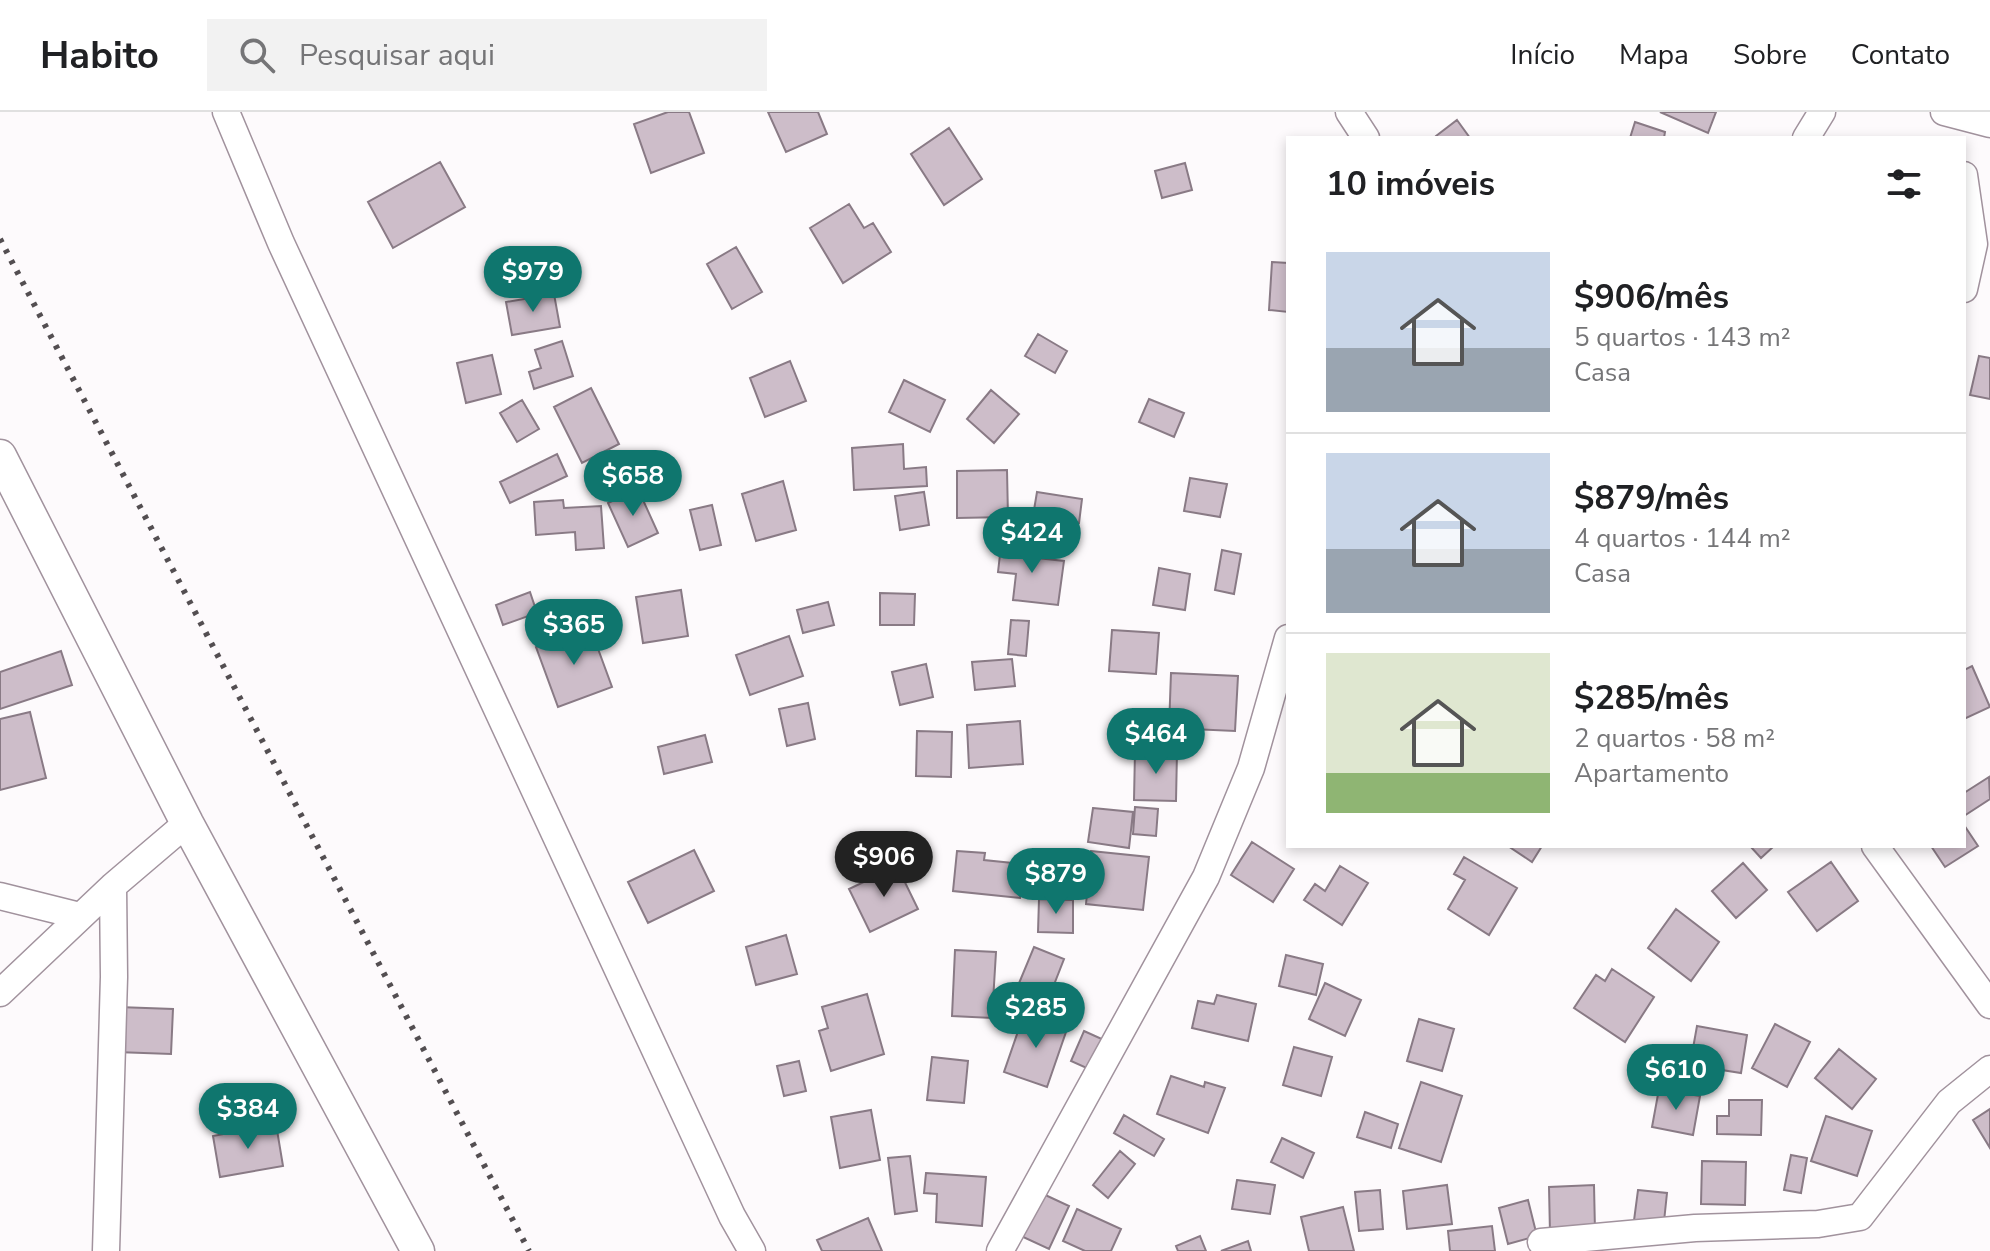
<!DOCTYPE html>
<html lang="pt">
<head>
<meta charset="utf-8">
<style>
	:root { --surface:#fff; --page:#f2f2f2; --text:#202124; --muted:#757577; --line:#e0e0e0; --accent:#0f766e }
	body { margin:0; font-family:"Nunito Sans",sans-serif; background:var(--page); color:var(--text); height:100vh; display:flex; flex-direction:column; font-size:30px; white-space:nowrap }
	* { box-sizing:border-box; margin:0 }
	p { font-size:26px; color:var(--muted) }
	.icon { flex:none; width:44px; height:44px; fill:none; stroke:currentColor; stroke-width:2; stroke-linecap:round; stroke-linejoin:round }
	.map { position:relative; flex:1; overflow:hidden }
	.panel { position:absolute; left:1286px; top:24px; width:680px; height:712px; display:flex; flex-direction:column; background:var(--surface); border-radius:0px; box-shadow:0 4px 12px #0003 }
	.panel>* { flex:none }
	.price { position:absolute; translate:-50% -68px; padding:0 18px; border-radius:28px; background:var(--accent); color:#fff; font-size:26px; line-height:52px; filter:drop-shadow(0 2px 4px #0008) }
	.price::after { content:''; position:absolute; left:50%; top:48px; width:24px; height:18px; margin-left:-12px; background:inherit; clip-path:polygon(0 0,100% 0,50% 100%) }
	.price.current { background:#222; color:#fff }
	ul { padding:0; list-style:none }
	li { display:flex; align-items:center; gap:24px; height:200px; padding:0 40px }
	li+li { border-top:2px solid var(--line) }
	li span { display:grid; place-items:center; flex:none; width:224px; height:160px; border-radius:0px; color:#555 }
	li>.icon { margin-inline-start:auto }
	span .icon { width:96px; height:96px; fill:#fffc; stroke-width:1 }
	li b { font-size:34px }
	h2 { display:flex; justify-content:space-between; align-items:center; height:96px; padding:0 40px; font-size:34px }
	header { display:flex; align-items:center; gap:48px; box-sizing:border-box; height:112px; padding:0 40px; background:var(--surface); border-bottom:2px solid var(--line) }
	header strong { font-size:38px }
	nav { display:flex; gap:44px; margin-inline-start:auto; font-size:28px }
	.search { width:560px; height:72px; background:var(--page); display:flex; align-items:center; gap:20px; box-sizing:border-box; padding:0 28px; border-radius:0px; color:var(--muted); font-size:30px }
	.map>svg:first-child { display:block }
</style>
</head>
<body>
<header>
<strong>Habito</strong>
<div class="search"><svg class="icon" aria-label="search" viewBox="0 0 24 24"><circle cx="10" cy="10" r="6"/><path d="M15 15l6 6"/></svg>Pesquisar aqui</div>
<nav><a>Início</a><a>Mapa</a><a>Sobre</a><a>Contato</a></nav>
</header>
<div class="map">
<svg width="1990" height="1139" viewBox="0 0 1990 1139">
	<rect width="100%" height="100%" fill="#fdfafc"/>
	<path fill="#cdbdc9" stroke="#897a85" stroke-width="2" d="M668,0H689L704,41L651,61L634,12Z
		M768,0H818L827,22L786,40Z
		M1660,0H1716L1708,21Z
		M1457,8L1470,26H1437L1436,24Z
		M1635,10L1665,20L1664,26H1630Z
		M949,16L982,67L944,93L911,42Z
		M440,50L465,95L393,136L368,90Z
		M1185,51L1192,78L1162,86L1155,59Z
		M849,92L864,116L873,111L891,140L843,171L810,116Z
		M736,135L762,180L732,197L707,152Z
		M1272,150L1288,151V200L1269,198Z
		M554,182L560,215L512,223L506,190Z
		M1038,222L1067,239L1055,261L1025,244Z
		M562,229L573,264L534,277L529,260L541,256L535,238Z
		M492,243L501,282L466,291L457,251Z
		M1979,244L1990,246V287L1970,283Z
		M790,249L806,289L765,305L750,266Z
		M904,268L945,288L930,320L889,300Z
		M591,276L619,332L582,351L554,295Z
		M991,278L1019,302L994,331L967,307Z
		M1149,287L1184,301L1174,325L1139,310Z
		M522,288L539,317L517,330L500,301Z
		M903,332L904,357L926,355L927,374L854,378L852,336Z
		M557,342L567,364L510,391L500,370Z
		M1007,358L1008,405L957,406V359Z
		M1190,366L1227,372L1220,405L1184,399Z
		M783,369L796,418L756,429L742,382Z
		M638,377L658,421L628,435L608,391Z
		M924,380L929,413L900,418L895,384Z
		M1037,380L1082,387L1079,411L1033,404Z
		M563,388L564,396L601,394L604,436L576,438L575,420L536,423L534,390Z
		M712,393L721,433L700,438L690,398Z
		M1001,434L1039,439L1038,446L1064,449L1058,493L1013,488L1016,462L998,460Z
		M1222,438L1241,442L1234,482L1215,478Z
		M1159,456L1190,462L1185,498L1153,493Z
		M681,478L688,524L643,531L636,485Z
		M530,480L537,501L503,513L496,493Z
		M880,481L915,482L914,513H880Z
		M828,490L834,513L803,521L797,498Z
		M1011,508L1029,509L1026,544L1008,542Z
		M590,515L612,575L558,595L536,535Z
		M1112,518L1159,521L1156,562L1109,559Z
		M789,524L803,564L750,583L736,543Z
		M61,539L72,573L0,597V560Z
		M1012,547L1015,574L975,578L972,550Z
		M926,552L933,585L900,593L892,560Z
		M1972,554L1990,595L1964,607V558Z
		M1171,561L1238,564L1235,619L1169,616Z
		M808,591L815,627L787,634L779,597Z
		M30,600L46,666L0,678V607Z
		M1020,609L1023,652L969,656L967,613Z
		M917,619L952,620L951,665L916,664Z
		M705,623L712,650L664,662L658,635Z
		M1135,639L1177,640L1176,689L1134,688Z
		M1989,665L1990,687L1964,704V681Z
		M1135,695L1158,697L1156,724L1133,722Z
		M1093,696L1133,700L1129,736L1088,730Z
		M1964,713L1978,734L1945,755L1931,734H1964Z
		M1252,730L1294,757L1273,790L1231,763Z
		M1508,734H1542L1532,750Z
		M1750,734H1774L1761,746Z
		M694,738L714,779L648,811L628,770Z
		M957,739L985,741L984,748L1024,752L1020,786L953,779Z
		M1091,739L1149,745L1143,798L1086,792Z
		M1464,745L1517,776L1489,823L1448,797L1465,768L1454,762Z
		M1831,750L1858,789L1817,819L1788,780Z
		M1743,751L1767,778L1736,806L1712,779Z
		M897,754L918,797L870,820L849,777Z
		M1340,754L1368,771L1342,813L1304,788L1315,772L1325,779Z
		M1039,787L1073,788V821L1038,820Z
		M1676,797L1719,830L1691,869L1648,836Z
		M786,823L797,862L756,873L746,835Z
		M1034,835L1064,847L1048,888L1017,876Z
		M955,838L996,840L992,906L952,904Z
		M1286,843L1323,852L1316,883L1279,874Z
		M1612,857L1654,885L1625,930L1574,896L1596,863L1605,869Z
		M1325,871L1361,888L1345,924L1309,907Z
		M867,882L884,942L831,959L819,919L828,916L822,895Z
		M1217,883L1256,892L1248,929L1192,916L1198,889L1214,892Z
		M118,895L173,897L171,942L116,940Z
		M1024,902L1067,917L1047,975L1004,960Z
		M1419,907L1454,917L1442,959L1407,949Z
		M1775,912L1810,930L1787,975L1752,956Z
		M1697,914L1747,923L1741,961L1690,953Z
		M1084,919L1104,928L1091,958L1071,949Z
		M1294,935L1332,945L1321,984L1283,973Z
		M1839,937L1876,967L1852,997L1815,966Z
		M932,945L968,949L964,991L927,988Z
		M799,949L806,979L784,984L777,954Z
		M1171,964L1204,975L1205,970L1225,976L1208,1021L1157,1002Z
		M1421,970L1462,984L1441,1050L1399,1036Z
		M1659,977L1700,984L1693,1023L1652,1015Z
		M1729,988H1762L1761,1023L1717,1022V1004H1729Z
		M1990,997V1036L1973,1008Z
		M871,998L880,1048L840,1056L831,1005Z
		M1365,1000L1398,1012L1391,1036L1357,1025Z
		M1124,1003L1164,1027L1154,1044L1114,1021Z
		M1826,1004L1872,1019L1857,1064L1811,1049Z
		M276,1012L283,1054L220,1065L213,1024Z
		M1282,1026L1314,1041L1303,1066L1271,1050Z
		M1120,1039L1135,1052L1108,1086L1093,1073Z
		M1791,1043L1807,1046L1801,1081L1784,1078Z
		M910,1044L917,1099L895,1102L888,1046Z
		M1702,1049L1746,1050L1745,1093L1701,1092Z
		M926,1061L986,1065L982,1114L936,1110L937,1082L924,1081Z
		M1237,1068L1275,1073L1270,1102L1232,1097Z
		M1447,1073L1452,1112L1407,1117L1403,1079Z
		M1594,1073L1595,1119L1550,1121L1549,1075Z
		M1380,1078L1383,1117L1359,1119L1355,1080Z
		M1638,1078L1667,1081L1663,1119L1633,1116Z
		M1041,1081L1069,1094L1049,1137L1021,1124Z
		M1528,1088L1537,1124L1508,1132L1499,1096Z
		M1343,1095L1354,1139H1309L1301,1105Z
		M1077,1097L1121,1117L1111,1139H1085L1063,1129Z
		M868,1106L882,1139H822L817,1128Z
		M1492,1114L1495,1139H1450L1448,1119Z
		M1200,1124L1206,1139H1178L1176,1134Z
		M1248,1129L1251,1139H1221Z"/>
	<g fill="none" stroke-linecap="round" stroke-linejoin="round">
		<g stroke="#a1929d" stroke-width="29">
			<path id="minor" d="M226,0L281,131L732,1104L752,1139
				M1349,0L1366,26
				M1944,0L1990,12
				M1806,26L1822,0
				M1964,63L1974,132L1964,177
				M1875,734L1990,893
				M0,784L80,804
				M0,881L113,774L187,711
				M1541,1130L1695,1116L1818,1112L1860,1105L1949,990L1990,957
				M106,1139L114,865L113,774
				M1000,1139L1206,765L1251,656L1288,526"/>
		</g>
		<g stroke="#a1929d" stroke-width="35">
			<path id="tertiary" d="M0,344L187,711L418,1139"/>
		</g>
		<use href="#minor" stroke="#fff" stroke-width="26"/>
		<use href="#tertiary" stroke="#fff" stroke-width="32"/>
		<path stroke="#534e51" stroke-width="6" stroke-dasharray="4 8" stroke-linecap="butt" d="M0,127L529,1139"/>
	</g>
</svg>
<b class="price" style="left:533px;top:202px">$979</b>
<b class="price" style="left:633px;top:406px">$658</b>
<b class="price" style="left:1032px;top:463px">$424</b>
<b class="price" style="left:574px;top:555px">$365</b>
<b class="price" style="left:1156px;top:664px">$464</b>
<b class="price current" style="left:884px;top:787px">$906</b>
<b class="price" style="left:1056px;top:804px">$879</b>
<b class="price" style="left:1036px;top:938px">$285</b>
<b class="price" style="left:1676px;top:1000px">$610</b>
<b class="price" style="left:248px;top:1039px">$384</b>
<section class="panel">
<h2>10 imóveis<svg class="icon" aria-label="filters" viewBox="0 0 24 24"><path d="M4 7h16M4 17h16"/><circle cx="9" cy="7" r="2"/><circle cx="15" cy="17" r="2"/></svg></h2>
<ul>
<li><span style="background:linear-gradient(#c9d6e8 60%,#9aa5b1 0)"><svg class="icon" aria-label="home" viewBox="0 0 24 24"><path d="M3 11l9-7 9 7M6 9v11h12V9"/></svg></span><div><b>$906/mês</b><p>5 quartos · 143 m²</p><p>Casa</p></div></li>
<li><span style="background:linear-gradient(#c9d6e8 60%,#9aa5b1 0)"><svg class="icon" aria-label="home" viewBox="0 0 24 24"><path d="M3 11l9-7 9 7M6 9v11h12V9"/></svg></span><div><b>$879/mês</b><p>4 quartos · 144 m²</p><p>Casa</p></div></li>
<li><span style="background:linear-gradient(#dfe7d0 75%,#8fb573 0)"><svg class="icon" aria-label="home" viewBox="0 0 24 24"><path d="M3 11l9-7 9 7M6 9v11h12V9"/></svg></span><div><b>$285/mês</b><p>2 quartos · 58 m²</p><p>Apartamento</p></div></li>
</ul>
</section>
</div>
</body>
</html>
